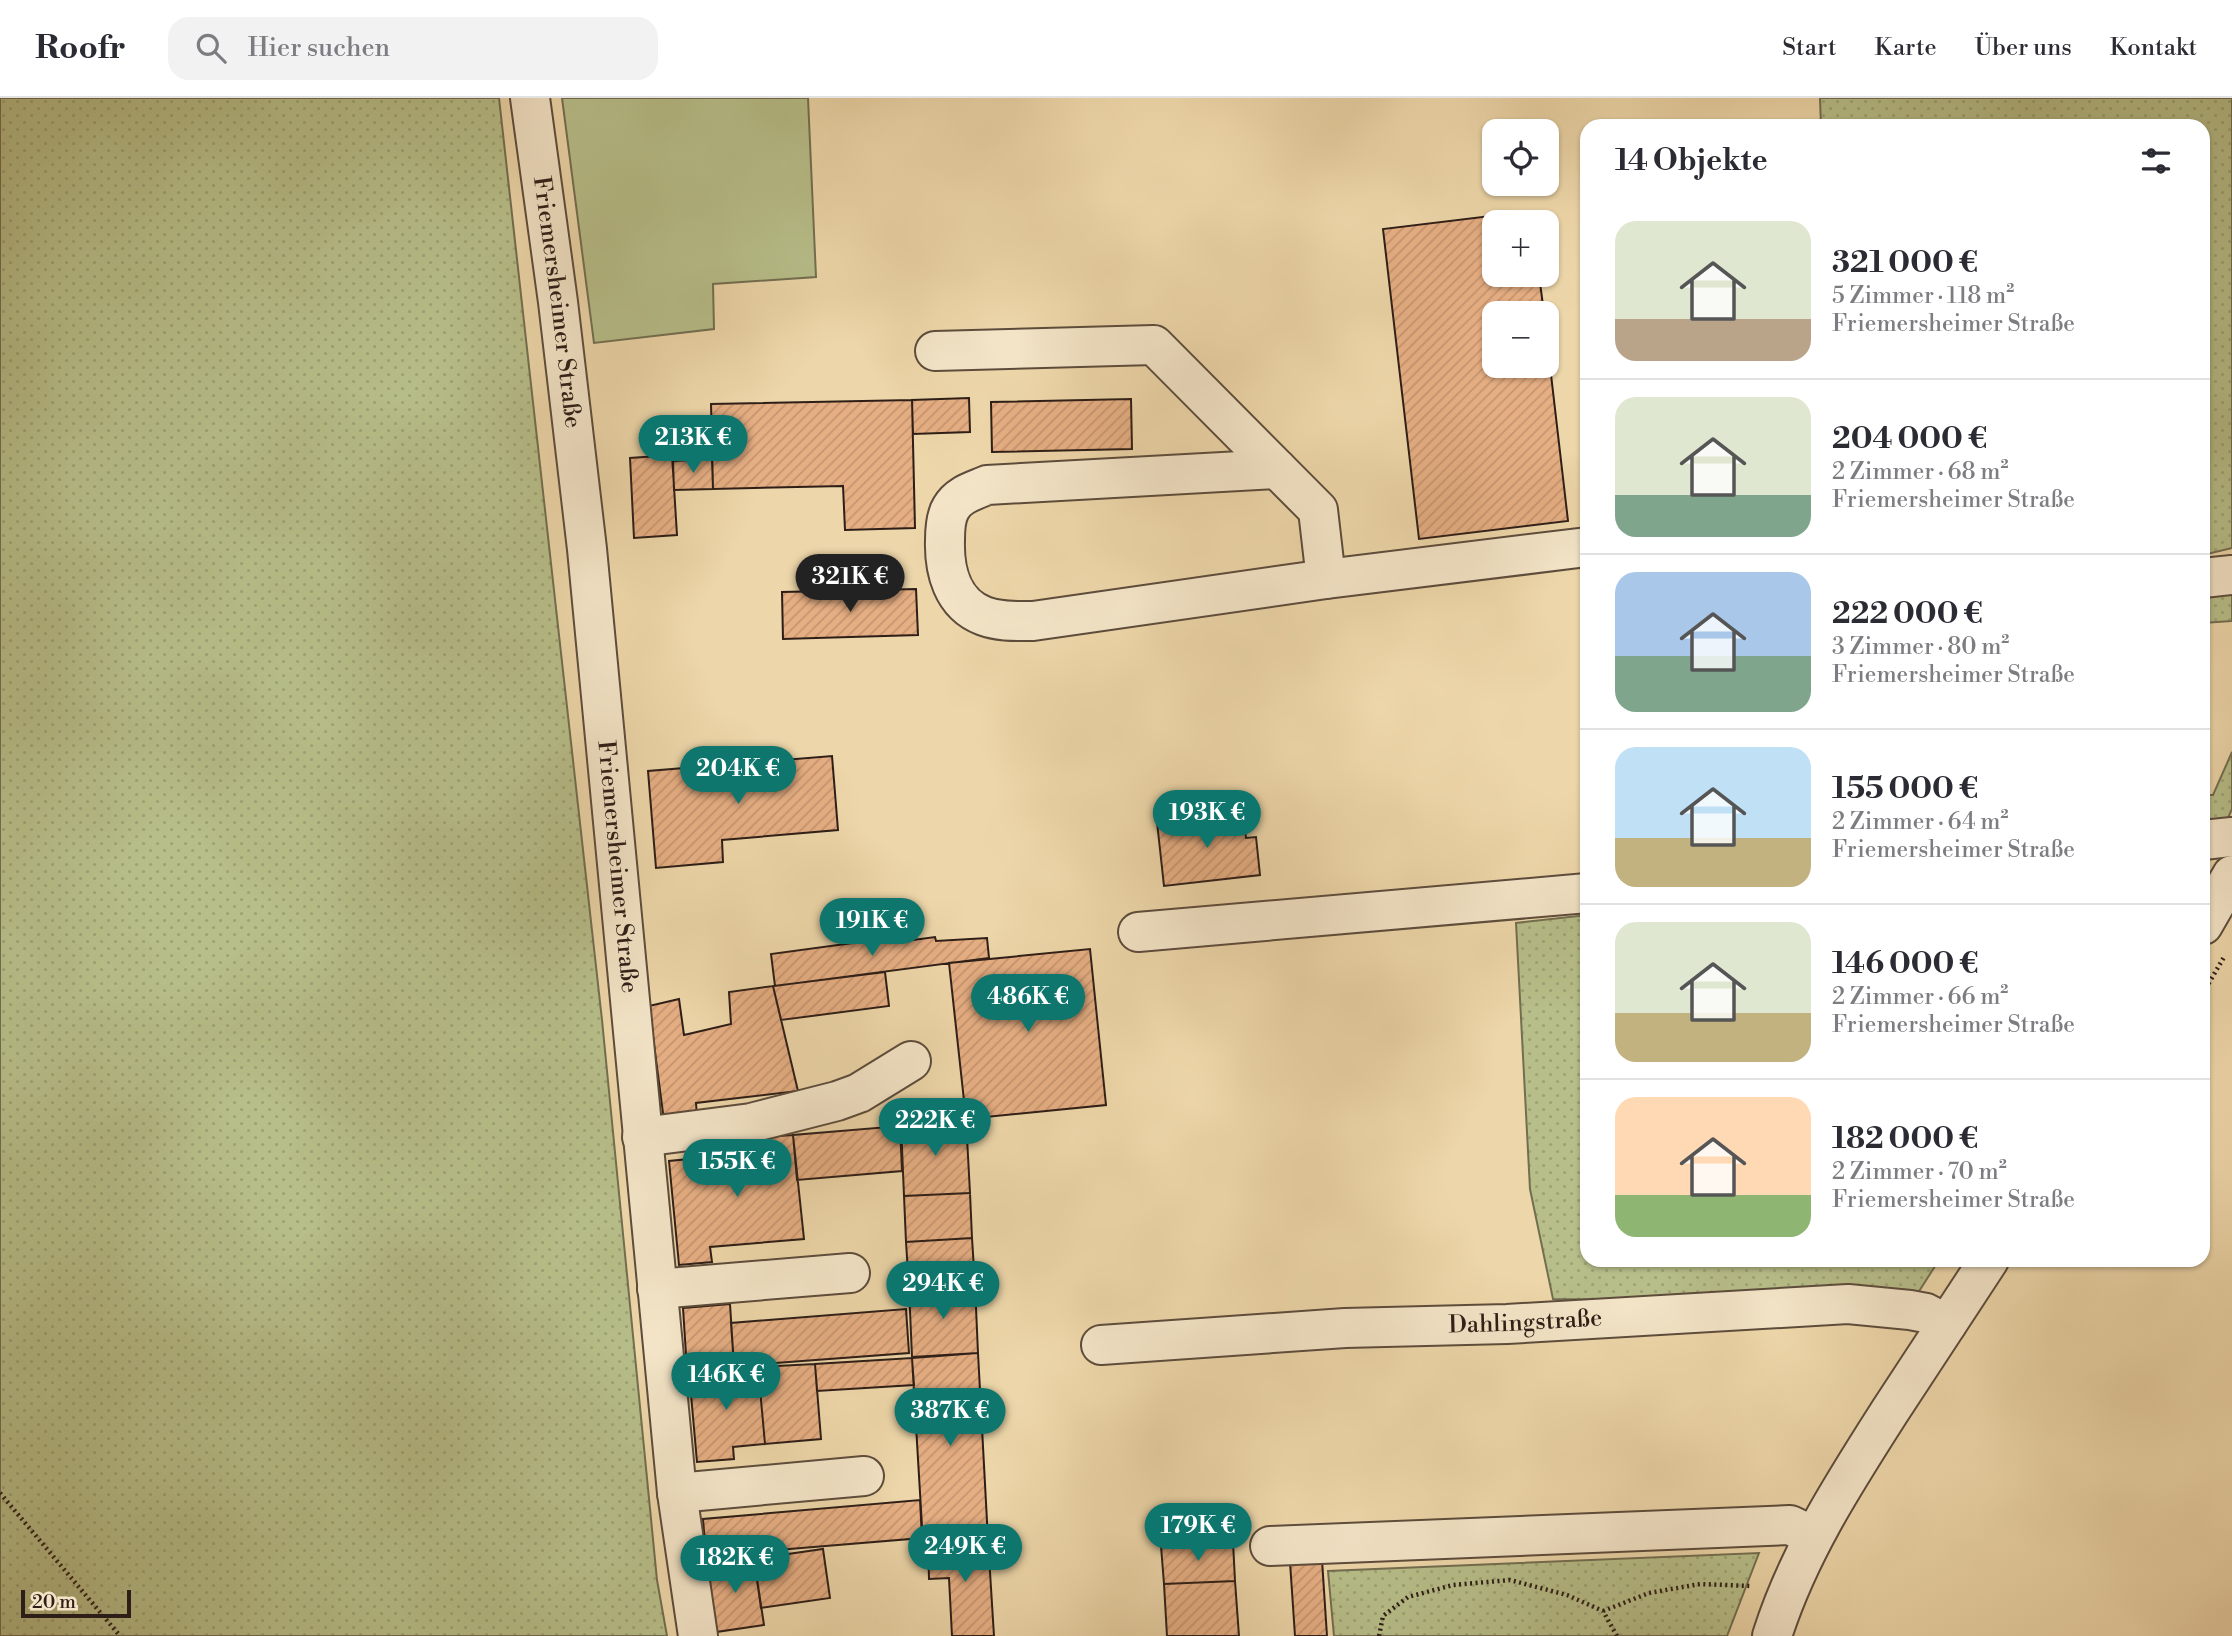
<!DOCTYPE html>
<html lang="de">
<head>
<meta charset="utf-8">
<style>
	:root { --surface:#fff; --page:#f2f2f3; --text:#2b2b33; --muted:#7c7c81; --line:#e1e1e2; --accent:#0f766e }
	body { margin:0; font-family:"Libre Bodoni",serif; background:var(--page); color:var(--text); height:100vh; display:flex; flex-direction:column; font-size:26px; white-space:nowrap }
	* { box-sizing:border-box; margin:0 }
	p { font-size:23px; color:var(--muted) }
	.icon { flex:none; width:38px; height:38px; fill:none; stroke:currentColor; stroke-width:2; stroke-linecap:round; stroke-linejoin:round }
	.map { position:relative; flex:1; overflow:hidden }
	.drawer { position:absolute; left:1580px; top:21px; width:630px; height:1148px; display:flex; flex-direction:column; background:var(--surface); border-radius:21px; box-shadow:0 2px 5px #0004 }
	.drawer>* { flex:none }
	.fabs { position:absolute; left:1482px; top:21px; display:grid; gap:14px }
	.fabs a { display:grid; place-items:center; width:77px; height:77px; border-radius:14px; background:var(--surface); box-shadow:0 2px 5px #0004; font-size:35px }
	.scale { position:absolute; left:21px; bottom:18px; width:110px; box-sizing:border-box; padding-left:7px; border:4px solid #2d1e17; border-top:0; font-size:19px; line-height:24px; white-space:nowrap; color:#2d1e17; -webkit-text-stroke:5px #f3e4c7; paint-order:stroke }
	.price { position:absolute; translate:-50% -60px; padding:0 16px; border-radius:24px; background:var(--accent); color:#fff; font-size:23px; line-height:46px; filter:drop-shadow(0 2px 4px #0008) }
	.price::after { content:''; position:absolute; left:50%; top:42px; width:21px; height:16px; margin-left:-10px; background:inherit; clip-path:polygon(0 0,100% 0,50% 100%) }
	.price.on { background:#222; color:#fff }
	ul { padding:0; list-style:none }
	li { display:flex; align-items:center; gap:21px; height:175px; padding:0 35px }
	li+li { border-top:2px solid var(--line) }
	li span { display:grid; place-items:center; flex:none; width:196px; height:140px; border-radius:21px; color:#555 }
	li>.icon { margin-inline-start:auto }
	span .icon { width:84px; height:84px; fill:#fffc; stroke-width:1 }
	li b { font-size:30px }
	h2 { display:flex; justify-content:space-between; align-items:center; height:84px; padding:0 35px; font-size:30px }
	header { display:flex; align-items:center; gap:42px; box-sizing:border-box; height:98px; padding:0 35px; background:var(--surface); border-bottom:2px solid var(--line) }
	header strong { font-size:33px }
	nav { display:flex; gap:38px; margin-inline-start:auto; font-size:24px }
	.search { width:490px; height:63px; background:var(--page); display:flex; align-items:center; gap:18px; box-sizing:border-box; padding:0 24px; border-radius:21px; color:var(--muted); font-size:26px }
	.map>svg:first-child { display:block }
</style>
</head>
<body>
<header>
<strong>Roofr</strong>
<div class="search"><svg class="icon" aria-label="search" viewBox="0 0 24 24"><circle cx="10" cy="10" r="6"/><path d="M15 15l6 6"/></svg>Hier suchen</div>
<nav><a>Start</a><a>Karte</a><a>Über uns</a><a>Kontakt</a></nav>
</header>
<div class="map">
<svg width="2232" height="1538" viewBox="0 0 2232 1538">
	<defs>
		<pattern id="grass-dots" width="8" height="8" patternUnits="userSpaceOnUse" patternTransform="scale(1.75)"><rect width="8" height="8" fill="#b7be89"/><path d="M2 2h.1M6 6h.1" fill="none" stroke="#9ea376" stroke-width="1.8" stroke-linecap="round"/></pattern>
		<pattern id="building-hatch" width="6" height="6" patternUnits="userSpaceOnUse" patternTransform="scale(1.75)"><rect width="6" height="6" fill="#e6ae83"/><path d="M-1 1l2-2M0 6l6-6M5 7l2-2" fill="none" stroke="#c69570"/></pattern>
	</defs>
	<rect width="100%" height="100%" fill="#edd6a9"/>
	<filter id="stains"><feTurbulence type="fractalNoise" baseFrequency=".00286" numOctaves="4"/><feColorMatrix values="0 0 0 0 .2 0 0 0 0 .09 0 0 0 0 .02 0 0 0 .5 -.17"/></filter>
	<radialGradient id="worn" r=".72"><stop offset=".6" stop-color="#630" stop-opacity="0"/><stop offset="1" stop-color="#630" stop-opacity=".3"/></radialGradient>
	<path fill="url(#grass-dots)" stroke="#726e50" stroke-width="2" d="M0,0H499L602,922L657,1482L667,1538H0Z
		M1820,0H2232V450L2203,457V28H1821Z
		M2232,494V523L2203,525V496Z
		M2232,654V711L2228,720L2203,722V697H2213Z
		M1587,817V1162H1939L1916,1198L1855,1187L1624,1202L1553,1201L1530,1091L1516,825Z
		M1759,1455L1727,1538H1334L1328,1473Z"/>
	<path fill="#b7be89" stroke="#726e50" stroke-width="2" d="M562,0H808L816,179L713,186L714,231L594,245Z"/>
	<path fill="url(#building-hatch)" stroke="#2d1e17" stroke-width="2" d="M1532,113L1533,124H1494V177H1539L1544,215H1494V268H1547V242L1568,423L1419,441L1383,131Z
		M969,300L970,334L913,336L912,302Z
		M1131,301L1132,351L992,354L991,304Z
		M912,302L915,430L845,432L843,388L713,391L711,306Z
		M672,357L677,437L634,440L630,360Z
		M712,361L713,391L674,392L673,363Z
		M916,491L918,537L783,541L782,494Z
		M832,658L838,732L722,742L723,764L656,770L648,673Z
		M1243,714L1246,740L1256,739L1260,777L1164,788L1157,724Z
		M935,839L936,843L987,840L989,860L775,888L771,856L890,840V845Z
		M1090,851L1106,1007L966,1021L949,865Z
		M885,874L889,908L781,922L773,888Z
		M773,888L798,993L696,1005L697,1019L664,1023L649,908L679,901L684,937L731,926L729,894Z
		M966,1021L970,1095L904,1098L901,1026Z
		M900,1028L902,1073L797,1082L793,1037Z
		M793,1037L804,1141L710,1149L712,1164L679,1167L669,1063L741,1056L740,1041Z
		M970,1095L972,1140L906,1144L904,1098Z
		M972,1140L975,1187L909,1190L906,1144Z
		M975,1187L978,1255L912,1259L909,1190Z
		M730,1206L734,1268L687,1272L683,1210Z
		M906,1211L909,1255L734,1268L731,1225Z
		M978,1255L988,1442L923,1445L912,1260Z
		M912,1260L914,1287L817,1293L815,1266Z
		M815,1266L821,1341L765,1346L758,1269Z
		M758,1269L765,1346L733,1349L734,1361L697,1364L689,1274Z
		M920,1402L922,1440L706,1458L703,1421Z
		M988,1442L994,1538H952L949,1480L929,1481L928,1444Z
		M1233,1444L1235,1483L1164,1486L1161,1448Z
		M823,1451L830,1500L761,1510L754,1461Z
		M754,1461L764,1527L716,1534L707,1464Z
		M1322,1462L1327,1538H1295L1290,1464Z
		M1235,1483L1239,1538H1167L1164,1486Z"/>
	<g fill="none" stroke-linecap="round" stroke-linejoin="round">
		<g stroke="#5d4c3c" stroke-width="42">
			<g id="minor">
				<path id="s1" d="M530,0L558,204L587,451L677,1395L698,1538"/>
				<path d="M935,253L1154,247L1318,412L1326,481"/>
				<path d="M1277,371L987,387C974,393 959,396 951,410C946,418 945,432 945,442C944,472 952,506 984,518C1000,524 1017,523 1033,523L1326,481L1587,449"/>
				<path d="M2203,480L2232,477"/>
				<path d="M2203,742L2232,739"/>
				<path d="M2203,827L2232,777"/>
				<path d="M1138,834L1587,795"/>
				<path d="M642,1039L751,1025L837,1003L859,995L911,963"/>
				<path d="M657,1191L850,1175"/>
				<path id="s2" d="M1101,1247L1345,1230L1507,1226L1848,1206L1910,1212L1926,1215L1947,1226"/>
				<path d="M677,1395L864,1378"/>
				<path d="M1270,1448L1790,1427L1813,1438"/>
				<path d="M1772,1538C1798,1456 1844,1385 1890,1313C1923,1263 1956,1212 1989,1162"/>
			</g>
		</g>
		<path stroke="#2d1e17" stroke-width="4.5" stroke-dasharray="2 3.5" stroke-linecap="butt" d="M2203,895L2224,859
			M0,1395L120,1538
			M1603,1513L1649,1495L1700,1486L1751,1488
			M1379,1538L1383,1518L1408,1499L1453,1487L1510,1482L1567,1497L1603,1513L1617,1538"/>
		<use href="#minor" stroke="#f3e4c7" stroke-width="38"/>
	</g>
	<g text-anchor="middle" dominant-baseline="central" stroke-width="7" stroke-linejoin="round" paint-order="stroke">
		<g font-size="24" fill="#2d1e17" stroke="#f3e4c7">
			<text stroke="none"><textPath href="#s1" startOffset="206">Friemersheimer Straße</textPath></text>
			<text stroke="none"><textPath href="#s1" startOffset="774">Friemersheimer Straße</textPath></text>
			<text stroke="none"><textPath href="#s2" startOffset="425">Dahlingstraße</textPath></text>
		</g>
	</g>
	<rect width="100%" height="100%" filter="url(#stains)"/>
	<rect width="100%" height="100%" fill="url(#worn)"/>
</svg>
<div class="fabs">
<a><svg class="icon" aria-label="locate" viewBox="0 0 24 24"><circle cx="12" cy="12" r="6"/><path d="M12 2v4M12 18v4M2 12h4M18 12h4"/></svg></a>
<a>+</a>
<a>−</a>
</div>
<div class="scale">20 m</div>
<b class="price" style="left:693px;top:377px">213K €</b>
<b class="price on" style="left:850px;top:516px">321K €</b>
<b class="price" style="left:738px;top:708px">204K €</b>
<b class="price" style="left:1207px;top:752px">193K €</b>
<b class="price" style="left:872px;top:860px">191K €</b>
<b class="price" style="left:1028px;top:936px">486K €</b>
<b class="price" style="left:935px;top:1060px">222K €</b>
<b class="price" style="left:737px;top:1101px">155K €</b>
<b class="price" style="left:943px;top:1223px">294K €</b>
<b class="price" style="left:726px;top:1314px">146K €</b>
<b class="price" style="left:950px;top:1350px">387K €</b>
<b class="price" style="left:1198px;top:1465px">179K €</b>
<b class="price" style="left:965px;top:1486px">249K €</b>
<b class="price" style="left:735px;top:1497px">182K €</b>
<section class="drawer">
<h2>14 Objekte<svg class="icon" aria-label="filters" viewBox="0 0 24 24"><path d="M4 7h16M4 17h16"/><circle cx="9" cy="7" r="2"/><circle cx="15" cy="17" r="2"/></svg></h2>
<ul>
<li><span style="background:linear-gradient(#dfe7d0 70%,#b9a48a 0)"><svg class="icon" aria-label="home" viewBox="0 0 24 24"><path d="M3 11l9-7 9 7M6 9v11h12V9"/></svg></span><div><b>321 000 €</b><p>5 Zimmer · 118 m²</p><p>Friemersheimer Straße</p></div></li>
<li><span style="background:linear-gradient(#dfe7d0 70%,#7fa58c 0)"><svg class="icon" aria-label="home" viewBox="0 0 24 24"><path d="M3 11l9-7 9 7M6 9v11h12V9"/></svg></span><div><b>204 000 €</b><p>2 Zimmer · 68 m²</p><p>Friemersheimer Straße</p></div></li>
<li><span style="background:linear-gradient(#a9c7e8 60%,#7fa58c 0)"><svg class="icon" aria-label="home" viewBox="0 0 24 24"><path d="M3 11l9-7 9 7M6 9v11h12V9"/></svg></span><div><b>222 000 €</b><p>3 Zimmer · 80 m²</p><p>Friemersheimer Straße</p></div></li>
<li><span style="background:linear-gradient(#bfe0f5 65%,#c2b280 0)"><svg class="icon" aria-label="home" viewBox="0 0 24 24"><path d="M3 11l9-7 9 7M6 9v11h12V9"/></svg></span><div><b>155 000 €</b><p>2 Zimmer · 64 m²</p><p>Friemersheimer Straße</p></div></li>
<li><span style="background:linear-gradient(#dfe7d0 65%,#c2b280 0)"><svg class="icon" aria-label="home" viewBox="0 0 24 24"><path d="M3 11l9-7 9 7M6 9v11h12V9"/></svg></span><div><b>146 000 €</b><p>2 Zimmer · 66 m²</p><p>Friemersheimer Straße</p></div></li>
<li><span style="background:linear-gradient(#ffd9b3 70%,#8fb573 0)"><svg class="icon" aria-label="home" viewBox="0 0 24 24"><path d="M3 11l9-7 9 7M6 9v11h12V9"/></svg></span><div><b>182 000 €</b><p>2 Zimmer · 70 m²</p><p>Friemersheimer Straße</p></div></li>
</ul>
</section>
</div>
</body>
</html>
